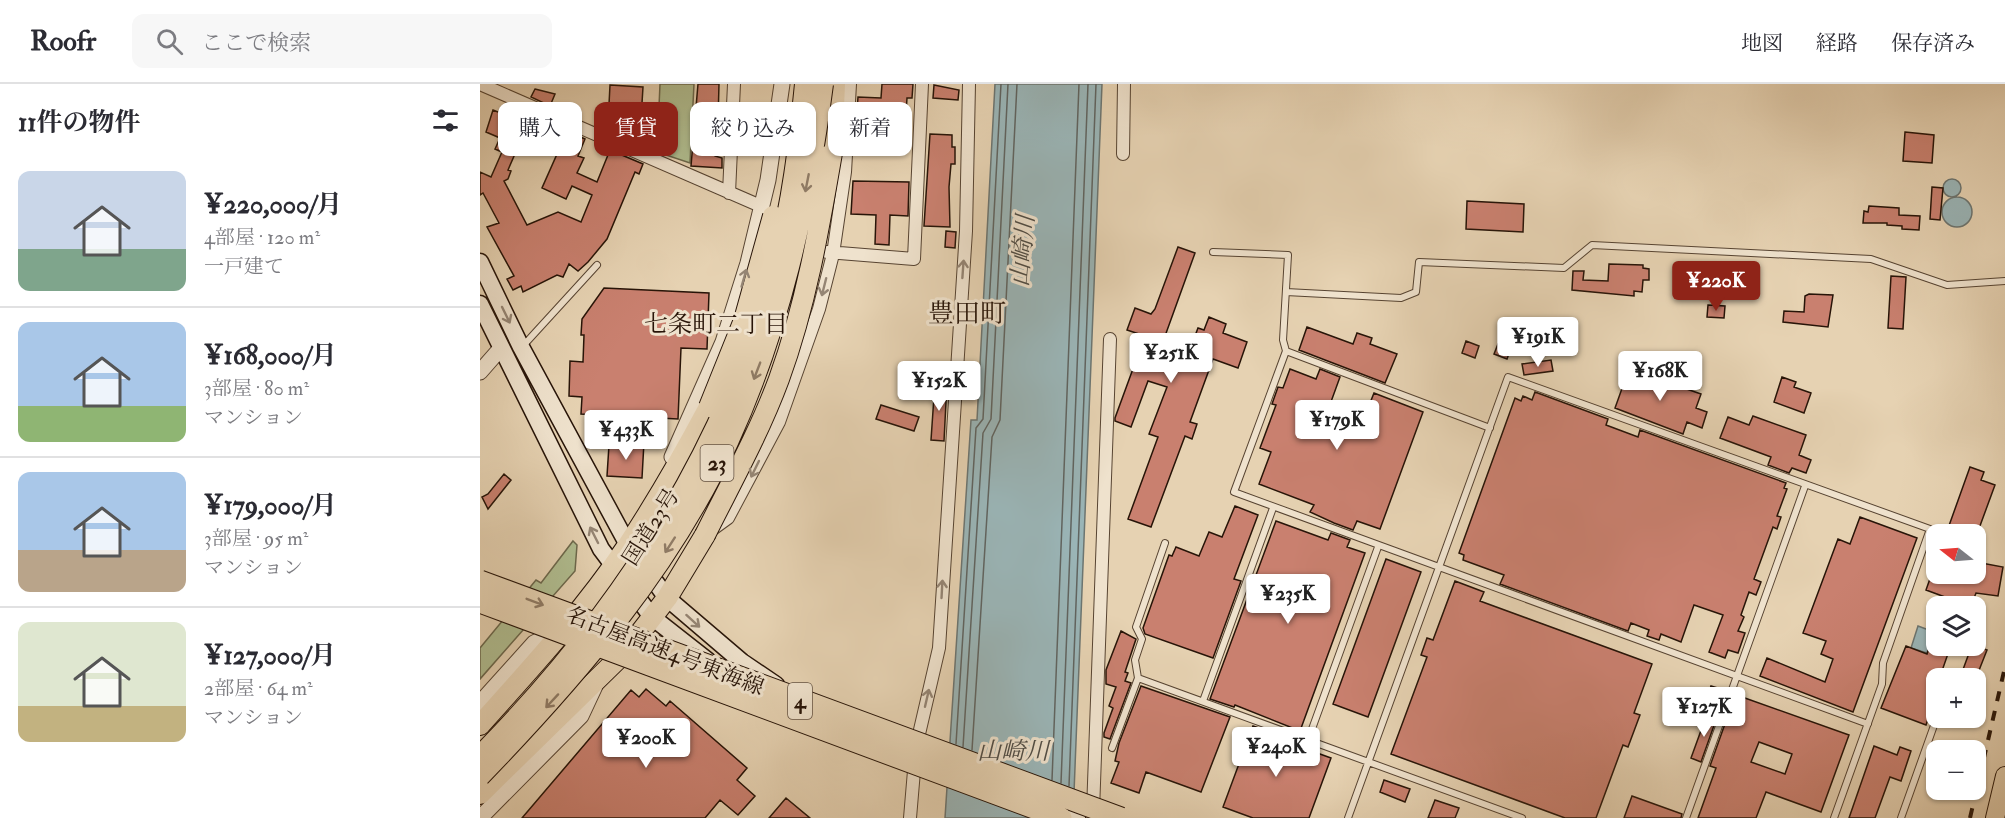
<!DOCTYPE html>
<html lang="ja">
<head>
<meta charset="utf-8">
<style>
	:root { --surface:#fff; --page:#f7f7f7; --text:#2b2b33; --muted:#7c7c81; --line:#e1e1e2; --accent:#8f2418 }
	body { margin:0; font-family:"IM FELL Double Pica","Noto Serif JP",serif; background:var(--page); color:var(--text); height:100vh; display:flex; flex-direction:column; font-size:22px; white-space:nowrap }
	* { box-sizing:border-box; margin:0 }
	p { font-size:20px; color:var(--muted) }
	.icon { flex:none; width:33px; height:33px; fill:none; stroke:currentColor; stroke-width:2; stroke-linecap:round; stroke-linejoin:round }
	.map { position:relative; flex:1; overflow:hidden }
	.panel { display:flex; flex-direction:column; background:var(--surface); width:480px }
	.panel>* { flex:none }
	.guide { position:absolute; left:18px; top:18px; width:570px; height:54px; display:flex; gap:12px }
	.needle { width:39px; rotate:287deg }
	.buttons { position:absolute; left:1446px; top:440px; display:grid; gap:12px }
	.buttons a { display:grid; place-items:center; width:60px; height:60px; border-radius:12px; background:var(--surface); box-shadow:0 2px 4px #0004; font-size:30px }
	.price { position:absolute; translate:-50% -51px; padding:0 14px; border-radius:6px; background:#fff; color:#222; font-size:20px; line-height:39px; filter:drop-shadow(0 2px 3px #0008) }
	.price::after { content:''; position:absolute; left:50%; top:36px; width:18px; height:14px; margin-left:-9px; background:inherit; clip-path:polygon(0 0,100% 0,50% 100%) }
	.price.on { background:var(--accent); color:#fff }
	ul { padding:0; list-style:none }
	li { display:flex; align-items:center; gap:18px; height:150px; padding:0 18px }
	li+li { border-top:2px solid var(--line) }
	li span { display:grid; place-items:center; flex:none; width:168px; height:120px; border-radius:12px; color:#555 }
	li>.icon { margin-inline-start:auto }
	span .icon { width:72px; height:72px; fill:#fffc; stroke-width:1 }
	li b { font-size:26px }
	h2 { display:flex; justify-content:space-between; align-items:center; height:72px; padding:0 18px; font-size:26px }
	.pill { padding:0 21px; border-radius:12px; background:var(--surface); box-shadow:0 2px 4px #0004; font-size:21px; line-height:54px }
	.pill.on { background:var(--accent); color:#fff }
	header { display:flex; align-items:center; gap:36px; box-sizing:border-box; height:84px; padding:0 30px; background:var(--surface); border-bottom:2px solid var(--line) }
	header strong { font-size:28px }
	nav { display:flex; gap:33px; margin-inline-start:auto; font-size:21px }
	.search { width:420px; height:54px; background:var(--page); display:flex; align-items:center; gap:15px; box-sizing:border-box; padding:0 21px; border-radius:12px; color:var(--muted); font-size:22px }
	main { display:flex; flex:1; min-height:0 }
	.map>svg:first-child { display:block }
</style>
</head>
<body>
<header>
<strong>Roofr</strong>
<div class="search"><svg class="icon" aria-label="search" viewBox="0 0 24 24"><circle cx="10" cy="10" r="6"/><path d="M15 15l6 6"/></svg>ここで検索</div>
<nav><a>地図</a><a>経路</a><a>保存済み</a></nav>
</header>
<main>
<section class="panel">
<h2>11件の物件<svg class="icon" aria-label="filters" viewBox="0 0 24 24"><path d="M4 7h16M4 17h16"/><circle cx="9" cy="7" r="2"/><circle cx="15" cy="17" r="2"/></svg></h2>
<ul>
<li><span style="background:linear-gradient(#c9d6e8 65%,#7fa58c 0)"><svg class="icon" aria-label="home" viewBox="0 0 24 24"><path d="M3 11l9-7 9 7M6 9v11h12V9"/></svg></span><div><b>¥220,000/月</b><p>4部屋 · 120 m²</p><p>一戸建て</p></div></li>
<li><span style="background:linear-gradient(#a9c7e8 70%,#8fb573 0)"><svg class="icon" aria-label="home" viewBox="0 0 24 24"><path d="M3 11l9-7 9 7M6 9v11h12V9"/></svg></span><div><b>¥168,000/月</b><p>3部屋 · 80 m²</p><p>マンション</p></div></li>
<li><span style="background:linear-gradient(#a9c7e8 65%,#b9a48a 0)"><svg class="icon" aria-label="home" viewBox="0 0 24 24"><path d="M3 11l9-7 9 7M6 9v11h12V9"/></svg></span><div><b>¥179,000/月</b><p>3部屋 · 95 m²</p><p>マンション</p></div></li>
<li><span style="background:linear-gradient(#dfe7d0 70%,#c2b280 0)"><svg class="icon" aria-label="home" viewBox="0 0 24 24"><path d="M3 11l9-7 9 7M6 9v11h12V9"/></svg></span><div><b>¥127,000/月</b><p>2部屋 · 64 m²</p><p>マンション</p></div></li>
</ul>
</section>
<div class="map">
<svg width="1525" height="734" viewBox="0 0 1525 734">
	<rect width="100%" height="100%" fill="#e6d2b2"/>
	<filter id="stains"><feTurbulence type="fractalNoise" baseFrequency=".00333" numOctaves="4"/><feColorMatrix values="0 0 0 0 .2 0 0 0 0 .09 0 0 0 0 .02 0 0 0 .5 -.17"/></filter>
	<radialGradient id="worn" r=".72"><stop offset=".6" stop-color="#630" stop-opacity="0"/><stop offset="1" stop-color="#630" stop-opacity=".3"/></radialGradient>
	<path fill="#b0bd90" stroke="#6c684c" stroke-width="1.5" d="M180,0H214L210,79L177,68Z
		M93,457L97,461L95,487L0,595V564L56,496L61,499Z"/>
	<path fill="#9ab5b7" stroke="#6c7571" stroke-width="1.5" d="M515,0H622L593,734H465L491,336H497Z
		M1463 104a9 9 0 1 1 18 0a9 9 0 1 1-18 0Z
		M1462 128a15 15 0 1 1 30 0a15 15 0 1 1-30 0Z
		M1438,542L1454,548L1447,569L1431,564Z"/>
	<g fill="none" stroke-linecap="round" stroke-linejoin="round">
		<path stroke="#606460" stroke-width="1.5" d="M476,660L496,344L503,335L521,0
			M483,663L503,349L511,335L528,0
			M492,666L512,353L520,336L537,0
			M572,696L599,0
			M581,699L608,0
			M589,702L616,0"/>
	</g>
	<path fill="#c9806f" stroke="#271408" stroke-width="1.5" fill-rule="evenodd" d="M218,0H239L238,38H244L243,50H236L235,72L242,74V84L211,82Z
		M402,0H433L432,14H427L426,29H422L421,43L405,42V28L377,26L378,13L401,14Z
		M130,1L163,3L160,51L136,50L134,40H128Z
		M454,1L479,6L478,16L453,14Z
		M55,5L75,10L70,22L51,13Z
		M13,26L48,40L28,86L31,87L28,95L24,97L47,141L78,128L101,138L112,111L92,102L86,115L62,104L81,61L64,53L70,40L105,55L98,72L104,74L97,89L117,98L130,66L163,80L159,90L155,88L127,155L108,178L98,187L89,180L83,193L77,191L43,208L41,202L33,206L27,195L34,192L7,143L19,139L3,109L0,111V88L11,93L22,68L15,65L20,54L6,48Z
		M1425,48L1454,51L1452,79L1423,77Z
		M450,50L472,51V63H475V80H471L469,103L470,143L444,142Z
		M373,97L429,98L428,132L410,131L409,161L395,160L396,131L371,130Z
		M1452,103L1463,104L1460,136L1450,135Z
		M987,117L1044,120L1043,148L986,145Z
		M1389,122L1419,124V131L1440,132L1439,146L1422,145V142L1407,141V139H1383L1384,127L1388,128Z
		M466,147L476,148L475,164L465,163Z
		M698,163L715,169L676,277L702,286L718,244L724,246L729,233L746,240L743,249L767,258L758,284L733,275L710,338L717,340L712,355L705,352L671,443L648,435L678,353L669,350L687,303L668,297L651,343L635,337V334L665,252L647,246L655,224L671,230L675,225Z
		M1129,180L1163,181V184L1169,185V196H1163L1162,208L1154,207V212L1092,206L1093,187H1104L1103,196L1128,197Z
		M1411,192L1426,193L1423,245L1408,244Z
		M124,204L229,209L227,265L201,264L198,335L101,330L102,313L89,312L90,277L103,278L104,251H101L102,235Z
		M1329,210L1353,211L1348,243L1303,238L1304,227L1324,228L1325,212Z
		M1228,221L1245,222L1244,234L1227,233Z
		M827,243L873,260L877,249L892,254L890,260L917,270L905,299L819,266Z
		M986,257L999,262L995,274L982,269Z
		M1018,260L1031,264L1027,275L1014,270Z
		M1071,276L1073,287L1044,291L1042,280Z
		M810,285L836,295L840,285L860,293L848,326L882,339L894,309L943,328L900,445L877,437L873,446L854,439L830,428L834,421L779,400L791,368L780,364L796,321L792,320L798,303L803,304Z
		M1149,285L1221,310L1216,324L1227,328L1222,344L1207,338L1203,350L1135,324Z
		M1302,293L1316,298L1314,303L1331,309L1324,329L1294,318Z
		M455,298H467L464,357L451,356Z
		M1055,308L1128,335L1126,341L1158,353L1160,346L1306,399L1304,404L1307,405L1297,432L1301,433L1297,445L1293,443L1274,495L1281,498L1276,511L1269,508L1261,531L1264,533L1258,547L1265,549L1258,569L1248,566L1245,574L1229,568L1243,531L1214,521L1201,558L1181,550L1179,556L1167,552L1169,546L1151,539L1148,547L1020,500L1024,491L983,476L984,471L979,469L1035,314L1041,317L1043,312L1052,316Z
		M401,321L439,333L434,347L396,335Z
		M1273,332L1326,351L1319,371L1331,376L1326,389L1312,384L1309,389L1288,381L1291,373L1240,354L1248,333L1269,341Z
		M152,357L164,358L162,394L127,392L129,361L151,363Z
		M1490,383L1504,388L1501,396L1515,401L1497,450H1466Z
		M24,390L31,396L8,425L2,413L8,410Z
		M755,422L778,431L754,495L761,497L733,574L665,550L663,544L689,471L692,472L696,463L719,472L729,448L742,453Z
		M1380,433L1437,454L1373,628L1280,592L1287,574L1345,598L1353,575L1341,570L1346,557L1323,549L1358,455L1370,460Z
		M796,437L848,456L851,449L870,456L867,463L885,469L820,647L755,621L754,623L730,615Z
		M906,475L941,488L888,633L853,620Z
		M1496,478L1523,483L1518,512L1496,509L1491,522H1462L1465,513L1446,506L1452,489H1496Z
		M975,497L1004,508L1000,517L1172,580L1154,629L1160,631L1148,663L1143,661L1116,734H1085L911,670L947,573L941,571L947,554L953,556Z
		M641,547L656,555L645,588L648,589L645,597L651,599L630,655L624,653V649L633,624L629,622L636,603L626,600V586Z
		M1450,561H1471L1463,584L1481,591L1492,561L1507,566L1496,594H1456L1453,611L1456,612L1446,641L1401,624L1426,562L1447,570Z
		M661,602L750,633L721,708L666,688L659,709L631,699L639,678L635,677L639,659Z
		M1231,602L1241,605L1233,628L1223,624Z
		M166,605L186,622L190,617L267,684L257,696L275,712L258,731L240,716L225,734H42L151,606L159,613Z
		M1262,613L1369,651L1341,728L1286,708L1276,734H1218L1236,684L1230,682L1246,637L1252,639ZM1279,658L1312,670L1305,690L1271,678Z
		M1227,630L1237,633L1221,678L1211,674Z
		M773,642L816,657L815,661L851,674L829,734H773L743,723Z
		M1394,662L1417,671L1420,663L1431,667L1421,697L1410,693L1395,734H1369Z
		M904,696L930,705L925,718L900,708Z
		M1152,712L1202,730L1201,734H1144Z
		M306,714L330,734H289Z
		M955,716L979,724L975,734H948Z"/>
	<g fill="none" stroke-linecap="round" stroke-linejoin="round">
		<g stroke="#574432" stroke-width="8">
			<path id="service" d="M733,168L808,171L803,256L806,267L754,408L1388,640
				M806,208L921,214L936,208L939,178L1084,184L1112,161L1391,175L1467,201L1525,197
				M42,263L117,181
				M806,267L1010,344
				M658,594L655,576L662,555L656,543L685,459
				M723,617L793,424
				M828,656L898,463
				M632,664L658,594L1042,734
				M868,734L1028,293L1450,445L1403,579L1402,600L1354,734
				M1206,734L1325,402
				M1421,734L1457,633"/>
		</g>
		<g stroke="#574432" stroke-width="14">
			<path id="minor" d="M0,0L283,123
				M643,70L644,0
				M249,109L254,0
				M347,168L434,175L442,0
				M230,447L248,434L299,338L339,225L353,170L365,88L370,0
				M436,663L459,564L486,147L489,0
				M613,727L630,255
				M430,734L435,675"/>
		</g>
		<g stroke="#574432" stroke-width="17">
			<path id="tertiary" d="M0,288L21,264
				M192,373L243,258L268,179L288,96L302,0
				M0,619L54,559L81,545
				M0,734L101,632L115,602"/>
		</g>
		<g stroke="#271408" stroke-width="19">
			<path id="secondary" d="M0,178L41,263L148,461L187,514L262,578L296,601
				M0,220L121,465L172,533L228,577
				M570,724L597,734"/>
		</g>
		<g stroke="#271408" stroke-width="20">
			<path id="primary" d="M1515,734L1525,692"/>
		</g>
		<g stroke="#271408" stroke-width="22">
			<path id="trunk" d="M352,69L355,0
				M0,641C52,583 105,525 148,461C177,417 204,370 229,323
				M0,710L146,567L187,514L225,451"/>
		</g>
		<use href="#service" stroke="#efe2cd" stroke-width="6"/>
		<use href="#minor" stroke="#efe2cd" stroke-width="12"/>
		<use href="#tertiary" stroke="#efe2cd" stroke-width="15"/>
		<use href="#secondary" stroke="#efe2cd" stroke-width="16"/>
		<use href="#primary" stroke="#e6d2b2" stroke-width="18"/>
		<use href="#trunk" stroke="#e6d2b2" stroke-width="20"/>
		<path stroke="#271408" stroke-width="4" stroke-dasharray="10 10" stroke-linecap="butt" d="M1490,734L1525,583"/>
		<g stroke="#271408" stroke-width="22" stroke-linecap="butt">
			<path id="trunk-bridge" d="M229,323L264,236L293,132
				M225,451C251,399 279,349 299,295C326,221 339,145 352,69
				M0,672C137,533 246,369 296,179C312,121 319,60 325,0
				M0,692C96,593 189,485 248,358C300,245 327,123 343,0"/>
		</g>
		<g stroke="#271408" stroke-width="23" stroke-linecap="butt">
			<path id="motorway-bridge" d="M0,497L641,734
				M0,518L581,734"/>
		</g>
		<use href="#trunk-bridge" stroke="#e6d2b2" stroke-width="20"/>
		<use href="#motorway-bridge" stroke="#e6d2b2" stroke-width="21"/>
	</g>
	<defs><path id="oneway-shaft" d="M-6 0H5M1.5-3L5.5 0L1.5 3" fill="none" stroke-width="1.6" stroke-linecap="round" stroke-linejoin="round" transform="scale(1.5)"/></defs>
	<g stroke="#907c66">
		<use href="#oneway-shaft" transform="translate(327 99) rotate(101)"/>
		<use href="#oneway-shaft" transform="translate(277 287) rotate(111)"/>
		<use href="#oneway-shaft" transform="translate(190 461) rotate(123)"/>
		<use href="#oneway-shaft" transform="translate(55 518) rotate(21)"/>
		<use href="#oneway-shaft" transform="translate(72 617) rotate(133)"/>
	</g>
	<g stroke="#958574">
		<use href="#oneway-shaft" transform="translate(483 185) rotate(-86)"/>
		<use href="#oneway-shaft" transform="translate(264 194) rotate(-74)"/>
		<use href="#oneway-shaft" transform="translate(344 203) rotate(104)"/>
		<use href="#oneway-shaft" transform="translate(26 231) rotate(64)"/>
		<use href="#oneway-shaft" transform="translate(275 385) rotate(116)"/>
		<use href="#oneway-shaft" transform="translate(114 451) rotate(-117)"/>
		<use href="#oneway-shaft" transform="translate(462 505) rotate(-87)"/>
		<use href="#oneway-shaft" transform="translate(213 537) rotate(42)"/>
		<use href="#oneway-shaft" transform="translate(447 614) rotate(-77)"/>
	</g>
	<g text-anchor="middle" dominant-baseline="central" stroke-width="6" stroke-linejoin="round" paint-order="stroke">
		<g fill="#efe2cd" stroke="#635243" stroke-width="1.5">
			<rect x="220.5" y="361" width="33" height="36" rx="4.5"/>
			<rect x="308" y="599" width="24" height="36" rx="4.5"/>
		</g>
		<g font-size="21" font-weight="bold" fill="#271408">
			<text x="237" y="379">23</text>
			<text x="320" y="617">4</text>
		</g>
		<g font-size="22" fill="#271408" stroke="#efe2cd">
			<text transform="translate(171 443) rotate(-58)">国道23号</text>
			<text transform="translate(185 567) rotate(21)">名古屋高速4号東海線</text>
		</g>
		<g font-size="24" font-style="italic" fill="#4f4c45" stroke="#efe2cd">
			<text transform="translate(543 167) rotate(-85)">山崎川</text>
			<text x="533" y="667">山崎川</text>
		</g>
		<g font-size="24" fill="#271408" stroke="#efe2cd">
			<text x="236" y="240">七条町二丁目</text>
		</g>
		<g font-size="26" fill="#271408" stroke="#efe2cd">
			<text x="487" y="230">豊田町</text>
		</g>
	</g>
	<rect width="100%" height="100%" filter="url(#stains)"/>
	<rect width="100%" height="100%" fill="url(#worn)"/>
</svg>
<div class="buttons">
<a><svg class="needle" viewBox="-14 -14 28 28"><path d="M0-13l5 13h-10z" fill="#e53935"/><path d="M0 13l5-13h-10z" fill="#7c7c81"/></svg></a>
<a><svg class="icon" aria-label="layers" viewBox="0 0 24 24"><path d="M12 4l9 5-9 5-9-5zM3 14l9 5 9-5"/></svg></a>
<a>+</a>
<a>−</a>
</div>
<b class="price on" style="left:1236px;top:228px">¥220K</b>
<b class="price" style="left:1058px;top:284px">¥191K</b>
<b class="price" style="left:691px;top:300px">¥251K</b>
<b class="price" style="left:1180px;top:318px">¥168K</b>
<b class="price" style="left:459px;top:328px">¥152K</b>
<b class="price" style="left:857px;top:367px">¥179K</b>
<b class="price" style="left:146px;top:377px">¥433K</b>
<b class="price" style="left:808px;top:541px">¥235K</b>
<b class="price" style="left:1224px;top:654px">¥127K</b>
<b class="price" style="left:166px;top:685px">¥200K</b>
<b class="price" style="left:796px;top:694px">¥240K</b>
<div class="guide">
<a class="pill">購入</a>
<a class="pill on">賃貸</a>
<a class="pill">絞り込み</a>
<a class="pill">新着</a>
</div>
</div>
</main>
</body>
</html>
